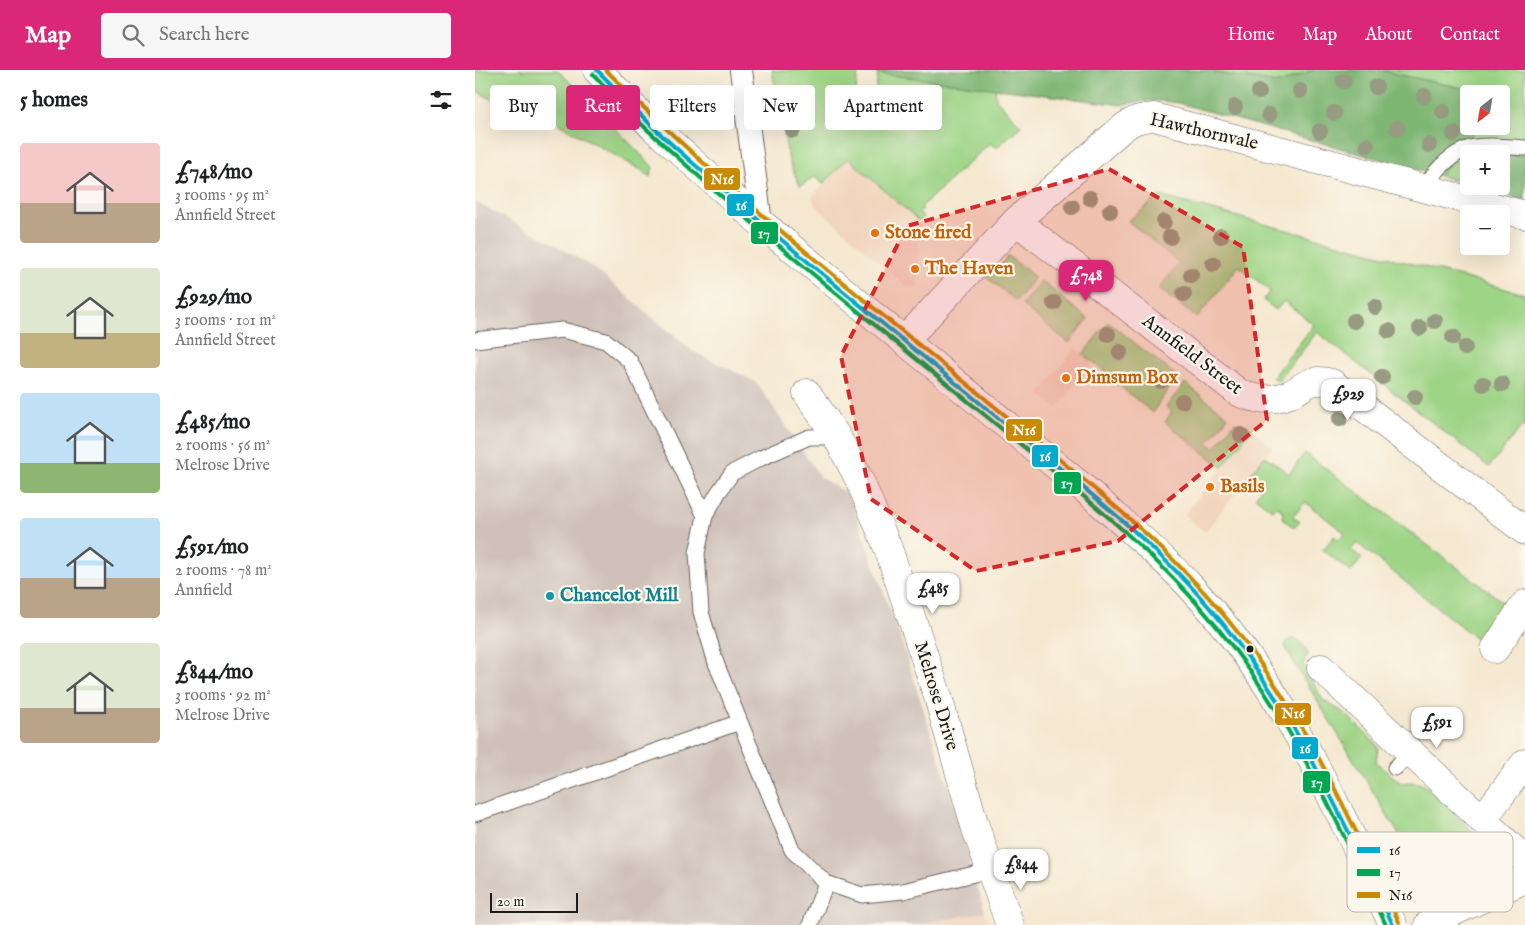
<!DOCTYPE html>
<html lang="en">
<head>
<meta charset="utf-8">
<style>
	:root { --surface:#fff; --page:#f6f6f6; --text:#202124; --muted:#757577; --accent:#db2777 }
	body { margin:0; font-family:"IM FELL English",serif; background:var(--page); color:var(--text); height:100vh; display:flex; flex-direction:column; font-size:19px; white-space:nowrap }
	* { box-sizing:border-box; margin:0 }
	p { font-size:16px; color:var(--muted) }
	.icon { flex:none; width:28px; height:28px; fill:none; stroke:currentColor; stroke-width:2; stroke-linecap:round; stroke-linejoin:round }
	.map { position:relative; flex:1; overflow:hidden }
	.sheet { display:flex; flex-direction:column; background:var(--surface); width:475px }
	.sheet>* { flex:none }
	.hud { position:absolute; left:15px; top:15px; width:475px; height:45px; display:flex; gap:10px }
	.needle { width:32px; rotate:211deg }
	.tools { position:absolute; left:985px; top:15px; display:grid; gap:10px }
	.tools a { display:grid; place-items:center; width:50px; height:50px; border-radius:5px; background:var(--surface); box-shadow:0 5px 20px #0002; font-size:25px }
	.scale { position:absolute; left:15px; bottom:12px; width:88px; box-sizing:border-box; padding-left:5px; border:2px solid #1c1c1c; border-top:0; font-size:14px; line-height:18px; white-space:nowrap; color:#1c1c1c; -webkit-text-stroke:4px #fbf7ec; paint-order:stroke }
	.price { position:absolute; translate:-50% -42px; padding:0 11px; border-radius:10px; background:#fff; color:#222; font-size:16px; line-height:32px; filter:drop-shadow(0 1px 2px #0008) }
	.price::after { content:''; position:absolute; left:50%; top:30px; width:15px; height:11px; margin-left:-8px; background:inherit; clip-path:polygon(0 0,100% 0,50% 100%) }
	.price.selected { background:var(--accent); color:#fff }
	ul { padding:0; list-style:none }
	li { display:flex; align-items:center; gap:15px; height:125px; padding:0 20px }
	li span { display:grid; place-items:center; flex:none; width:140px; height:100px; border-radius:5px; color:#555 }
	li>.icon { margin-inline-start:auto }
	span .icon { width:60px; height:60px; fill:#fffc; stroke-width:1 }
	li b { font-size:21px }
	h2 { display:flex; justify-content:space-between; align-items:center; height:60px; padding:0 20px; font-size:21px }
	.pill { padding:0 18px; border-radius:5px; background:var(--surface); box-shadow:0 5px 20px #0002; font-size:18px; line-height:45px }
	.pill.selected { background:var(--accent); color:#fff }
	header { display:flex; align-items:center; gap:30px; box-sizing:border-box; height:70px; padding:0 25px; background:var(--accent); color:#fff }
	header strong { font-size:24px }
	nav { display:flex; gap:28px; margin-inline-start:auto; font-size:18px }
	.search { width:350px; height:45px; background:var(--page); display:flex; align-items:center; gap:12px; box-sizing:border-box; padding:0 18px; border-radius:5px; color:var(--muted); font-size:19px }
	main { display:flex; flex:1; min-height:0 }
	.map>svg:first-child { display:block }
</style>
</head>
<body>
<header>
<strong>Map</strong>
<div class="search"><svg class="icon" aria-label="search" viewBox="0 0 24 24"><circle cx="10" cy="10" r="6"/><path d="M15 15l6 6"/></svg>Search here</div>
<nav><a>Home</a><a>Map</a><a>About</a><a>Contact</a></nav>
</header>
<main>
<section class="sheet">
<h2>5 homes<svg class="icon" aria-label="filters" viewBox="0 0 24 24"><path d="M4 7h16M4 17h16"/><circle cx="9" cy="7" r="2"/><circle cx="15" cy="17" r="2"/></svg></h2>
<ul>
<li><span style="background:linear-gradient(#f6c9c9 60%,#b9a48a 0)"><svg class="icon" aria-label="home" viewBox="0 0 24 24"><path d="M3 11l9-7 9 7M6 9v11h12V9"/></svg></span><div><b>£748/mo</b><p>3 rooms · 95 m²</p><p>Annfield Street</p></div></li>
<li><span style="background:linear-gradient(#dfe7d0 65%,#c2b280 0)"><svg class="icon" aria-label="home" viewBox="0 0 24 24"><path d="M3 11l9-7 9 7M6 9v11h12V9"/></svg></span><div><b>£929/mo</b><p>3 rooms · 101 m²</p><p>Annfield Street</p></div></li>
<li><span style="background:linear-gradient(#bfe0f5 70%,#8fb573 0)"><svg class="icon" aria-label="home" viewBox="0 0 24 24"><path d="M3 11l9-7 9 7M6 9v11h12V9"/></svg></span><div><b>£485/mo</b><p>2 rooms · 56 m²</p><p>Melrose Drive</p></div></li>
<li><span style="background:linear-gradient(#bfe0f5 60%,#b9a48a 0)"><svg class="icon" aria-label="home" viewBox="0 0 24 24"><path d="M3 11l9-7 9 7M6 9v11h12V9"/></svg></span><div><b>£591/mo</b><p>2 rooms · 78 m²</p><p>Annfield</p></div></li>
<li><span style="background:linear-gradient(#dfe7d0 65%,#b9a48a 0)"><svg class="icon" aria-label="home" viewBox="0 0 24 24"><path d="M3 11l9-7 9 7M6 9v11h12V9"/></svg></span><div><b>£844/mo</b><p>3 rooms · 92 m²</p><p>Melrose Drive</p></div></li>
</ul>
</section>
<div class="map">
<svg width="1050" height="855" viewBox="0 0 1050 855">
	<rect width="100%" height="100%" fill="#fbf7ec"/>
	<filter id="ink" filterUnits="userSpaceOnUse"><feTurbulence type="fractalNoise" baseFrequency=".02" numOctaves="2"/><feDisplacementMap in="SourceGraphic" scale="10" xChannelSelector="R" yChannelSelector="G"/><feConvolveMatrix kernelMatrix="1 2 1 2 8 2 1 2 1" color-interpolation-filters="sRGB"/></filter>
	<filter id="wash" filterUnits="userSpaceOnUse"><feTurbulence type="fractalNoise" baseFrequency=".0096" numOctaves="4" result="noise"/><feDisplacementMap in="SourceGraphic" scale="20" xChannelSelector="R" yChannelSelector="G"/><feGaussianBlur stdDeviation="1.12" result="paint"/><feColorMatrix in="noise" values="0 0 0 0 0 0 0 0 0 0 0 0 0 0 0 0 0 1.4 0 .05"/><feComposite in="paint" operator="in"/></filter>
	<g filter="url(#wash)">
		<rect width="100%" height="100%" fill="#f5e8d0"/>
		<path fill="#f2d5be" d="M373,88L444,151L443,218L431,216L340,135L337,127Z
			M600,278L619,292L582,338L564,324Z
			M777,359L797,377L730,462L709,445Z
			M510,842L514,855H440L449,853Z"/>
		<path fill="#cfc1ba" d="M0,132L76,172L119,198L217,281L281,312L346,408L368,421L375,429L427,573L481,740L510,842L440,855H0Z"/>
		<path fill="#9ed486" stroke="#5d7851" d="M0,0H83L178,97L175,107L166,100L32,25L22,32L0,20Z
			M297,0L383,1L380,29L399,32L403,3L520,18L521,29L546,56L521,78L515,73L446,137L448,139L444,142L448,147L444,151L373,88L348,114L340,107L325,116L314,91Z
			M740,0H839L803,13L740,3Z
			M903,0H1050V85L994,84V114L965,106L1000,60V56H1026V24H1001V21Z
			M685,126L1050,224V358L1047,356L1014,397L842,262L803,311L798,307L839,255L809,231L801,240L788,230L795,221L764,196L722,248L684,219L704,193L653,151Z
			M533,186L560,207L541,231L509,205L516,197L521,201Z
			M566,211L613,249L594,273L547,235Z
			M633,252L703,307L682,335L683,336L678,343L636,309L637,307L608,284Z
			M710,313L753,347L733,373L740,378L760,352L777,359L747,397L690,352L697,342L691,337Z
			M830,383L1028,532L1024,539L1028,545L1004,571L882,473L876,480L887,488L876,502L848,480L859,466L864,470L870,463L830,432L818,447L825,452L819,458L807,448L808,444L806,439L801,437L797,440L780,427L786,420L777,412L770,419L766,416L790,386L814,404Z
			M818,568C826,572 830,576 833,584L828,594L848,630L871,644L900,673L903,678L901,692L926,713C934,712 941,711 948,715C963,724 1010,772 1014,787C1016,797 1013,805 1009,814C989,825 974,837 955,815L815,586L810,576L812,571Z"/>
		<path fill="#7eb673" stroke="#4d6948" d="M376,0H740V3L803,13L839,0H903L1001,21V24H994V56H1000V60L965,106L703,33C684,30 666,30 647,35Z
			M1026,85H1050V131L1001,116H1026Z"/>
	</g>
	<g filter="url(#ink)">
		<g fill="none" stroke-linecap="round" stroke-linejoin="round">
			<g stroke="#68635b" stroke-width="17">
				<path id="service" d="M949,118C960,101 975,84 995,78C1010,74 1034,77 1050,78
					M0,270L87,260L131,271L155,291L230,446
					M362,367H334L286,388L257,403L243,423L230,446L222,483L226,542L241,593L317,780L351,813L387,825L428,821L516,800
					M920,698L935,683
					M0,744L265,652
					M335,855L351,813"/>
			</g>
			<g stroke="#68635b" stroke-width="24">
				<path id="pedestrian" d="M266,0L286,153"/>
			</g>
			<g stroke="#68635b" stroke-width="29">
				<path id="minor" d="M541,151L763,322C778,330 797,331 813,325C833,316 832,307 857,313L1050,461
					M429,271L541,151L643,62C656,51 662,48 679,47L1050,145
					M332,323L362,367L385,411L413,478L463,627L500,756L535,855
					M1020,579L1050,534
					M846,598L1050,790
					M1007,750L1050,693
					M953,855L982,840L1050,809"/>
			</g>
			<g stroke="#68635b" stroke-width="29">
				<path id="primary" d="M122,0L178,57L286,153L618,426C651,456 685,484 715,516C807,614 862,735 918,855"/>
			</g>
			<use href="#service" stroke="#fff" stroke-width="15"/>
			<use href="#pedestrian" stroke="#fff" stroke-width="22"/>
			<use href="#minor" stroke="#fff" stroke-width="28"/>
			<use href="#primary" stroke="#fff" stroke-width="28"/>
			<g stroke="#fbf7ec" stroke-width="8">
				<path id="bus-1" d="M122,0C140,18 158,37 176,55C197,76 221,95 243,115C332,194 425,267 517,343C597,409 684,473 749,555C821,646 869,751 918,855"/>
			</g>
			<g stroke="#fbf7ec" stroke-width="8">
				<path id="bus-2" d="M118,4C137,24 156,45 176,63C283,162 398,253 511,346C591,412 676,476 742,557C815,646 863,752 911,855"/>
			</g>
			<g stroke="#fbf7ec" stroke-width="8">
				<path id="bus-3" d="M131,0C253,124 391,231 525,341C604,406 687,469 752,549C826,639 875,747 924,852"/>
			</g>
			<use href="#bus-1" stroke="#00a9ce" stroke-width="4"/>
			<use href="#bus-2" stroke="#00a651" stroke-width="4"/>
			<use href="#bus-3" stroke="#cb8a06" stroke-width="4"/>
		</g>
		<g fill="#979b81">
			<circle cx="869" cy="11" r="8"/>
			<circle cx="901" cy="17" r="8"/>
			<circle cx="825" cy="21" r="8"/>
			<circle cx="784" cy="22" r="8"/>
			<circle cx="318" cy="25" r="8"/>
			<circle cx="949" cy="26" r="8"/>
			<circle cx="760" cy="37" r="8"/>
			<circle cx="968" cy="42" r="8"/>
			<circle cx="859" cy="43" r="8"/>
			<circle cx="794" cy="45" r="8"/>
			<circle cx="922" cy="58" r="8"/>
			<circle cx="318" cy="60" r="8"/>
			<circle cx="845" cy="61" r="8"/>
			<circle cx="979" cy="64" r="8"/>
			<circle cx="892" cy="75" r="8"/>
			<circle cx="954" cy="75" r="8"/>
			<circle cx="615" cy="128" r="8"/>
			<circle cx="597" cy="137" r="8"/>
			<circle cx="635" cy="141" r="8"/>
			<circle cx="689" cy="152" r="8"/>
			<circle cx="746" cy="166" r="8"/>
			<circle cx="695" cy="167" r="8"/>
			<circle cx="738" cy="194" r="8"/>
			<circle cx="716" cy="205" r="8"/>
			<circle cx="709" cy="224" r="8"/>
			<circle cx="579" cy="233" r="8"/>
			<circle cx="900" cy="237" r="8"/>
			<circle cx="879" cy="251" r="8"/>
			<circle cx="960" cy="251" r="8"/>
			<circle cx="945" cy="258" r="8"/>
			<circle cx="914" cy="261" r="8"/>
			<circle cx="633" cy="264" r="8"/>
			<circle cx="978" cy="267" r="8"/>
			<circle cx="990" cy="278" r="8"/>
			<circle cx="645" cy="282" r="8"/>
			<circle cx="907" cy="307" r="8"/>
			<circle cx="686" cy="311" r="8"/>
			<circle cx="1008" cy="314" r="8"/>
			<circle cx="1027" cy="314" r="8"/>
			<circle cx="940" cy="327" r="8"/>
			<circle cx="707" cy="331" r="8"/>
			<circle cx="865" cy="349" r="8"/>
			<circle cx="766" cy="365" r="8"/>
		</g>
	</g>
	<path fill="#d62828" fill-opacity="0.2" stroke="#d62828" stroke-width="4" stroke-dasharray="10 6" stroke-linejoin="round" d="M634,99L768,177L792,350L643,471L501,501L396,429L366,286L432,156Z"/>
	<g fill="#e8710a" stroke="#fbf7ec" stroke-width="2">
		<circle cx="400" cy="163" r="5"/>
		<circle cx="440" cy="199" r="5"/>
		<circle cx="591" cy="308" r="5"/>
		<circle cx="735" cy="417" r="5"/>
	</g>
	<circle fill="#0f9aa8" stroke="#fbf7ec" stroke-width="2" cx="75" cy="526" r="5"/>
	<circle fill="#1c1c1c" stroke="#fbf7ec" stroke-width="2" cx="775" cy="579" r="4.5"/>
	<g text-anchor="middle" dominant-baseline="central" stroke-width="4.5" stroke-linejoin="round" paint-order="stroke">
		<g font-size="19" fill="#1c1c1c" stroke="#fbf7ec">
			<text transform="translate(729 62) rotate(13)">Hawthornvale</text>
			<text transform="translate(717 285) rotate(37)">Annfield Street</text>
			<text transform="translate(461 626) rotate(73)">Melrose Drive</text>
		</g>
		<g font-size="19" font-weight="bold" fill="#c56008" stroke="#fbf7ec" text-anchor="start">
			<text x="410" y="163">Stone fired</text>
			<text x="450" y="199">The Haven</text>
			<text x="601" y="308">Dimsum Box</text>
			<text x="745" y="417">Basils</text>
		</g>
		<g font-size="19" font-weight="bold" fill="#0d838f" stroke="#fbf7ec" text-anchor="start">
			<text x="85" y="526">Chancelot Mill</text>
		</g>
	</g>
	<rect x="872" y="762" width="166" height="80" rx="8" fill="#fbf7ec" stroke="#b8b5ae" stroke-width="1"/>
	<rect x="882" y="777" width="23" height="6" fill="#00a9ce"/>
	<rect x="882" y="799" width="23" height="7" fill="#00a651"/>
	<rect x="882" y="822" width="23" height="6" fill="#cb8a06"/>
	<g font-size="14" fill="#1c1c1c">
		<text x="914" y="785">16</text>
		<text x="914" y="807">17</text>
		<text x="914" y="830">N16</text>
	</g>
	<g stroke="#fbf7ec" stroke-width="2">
		<rect x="228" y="97" width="38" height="24" rx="5" fill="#cb8a06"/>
		<rect x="251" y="123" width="29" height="24" rx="5" fill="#00a9ce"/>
		<rect x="275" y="151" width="29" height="24" rx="5" fill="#00a651"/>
		<rect x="530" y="348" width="38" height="24" rx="5" fill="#cb8a06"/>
		<rect x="556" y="374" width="28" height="24" rx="5" fill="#00a9ce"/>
		<rect x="578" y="401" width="29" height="24" rx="5" fill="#00a651"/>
		<rect x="799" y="632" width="38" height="24" rx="5" fill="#cb8a06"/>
		<rect x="816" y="666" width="28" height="24" rx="5" fill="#00a9ce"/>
		<rect x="827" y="700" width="29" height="24" rx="5" fill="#00a651"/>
	</g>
	<g font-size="14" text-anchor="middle" font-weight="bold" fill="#fff">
		<text x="247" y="114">N16</text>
		<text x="266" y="140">16</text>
		<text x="289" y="168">17</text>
		<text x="549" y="365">N16</text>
		<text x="570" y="391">16</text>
		<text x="592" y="418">17</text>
		<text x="818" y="648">N16</text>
		<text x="830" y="683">16</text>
		<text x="842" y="717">17</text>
	</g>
</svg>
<div class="tools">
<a><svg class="needle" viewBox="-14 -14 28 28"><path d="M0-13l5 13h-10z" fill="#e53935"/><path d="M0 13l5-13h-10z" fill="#757577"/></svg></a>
<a>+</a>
<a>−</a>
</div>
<div class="scale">20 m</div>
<b class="price selected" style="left:611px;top:232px">£748</b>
<b class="price" style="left:873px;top:351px">£929</b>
<b class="price" style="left:458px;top:545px">£485</b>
<b class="price" style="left:962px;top:679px">£591</b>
<b class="price" style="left:546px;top:821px">£844</b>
<div class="hud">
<a class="pill">Buy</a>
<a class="pill selected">Rent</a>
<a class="pill">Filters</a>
<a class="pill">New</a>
<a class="pill">Apartment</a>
</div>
</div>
</main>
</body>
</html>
